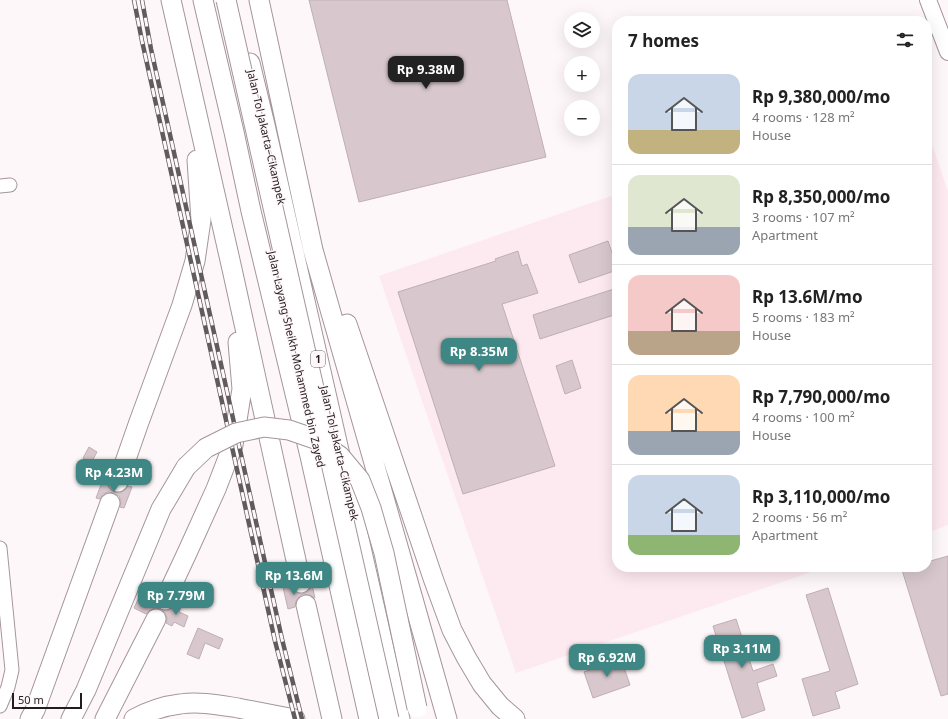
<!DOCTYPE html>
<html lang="en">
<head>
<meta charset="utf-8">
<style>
	:root { --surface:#fff; --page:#f6f6f6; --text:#222; --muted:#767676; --line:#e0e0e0; --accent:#3f8785 }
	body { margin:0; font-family:"Noto Sans",sans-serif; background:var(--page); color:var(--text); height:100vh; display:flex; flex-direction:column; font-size:15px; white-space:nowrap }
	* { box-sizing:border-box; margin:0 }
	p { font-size:13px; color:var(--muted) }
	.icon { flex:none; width:22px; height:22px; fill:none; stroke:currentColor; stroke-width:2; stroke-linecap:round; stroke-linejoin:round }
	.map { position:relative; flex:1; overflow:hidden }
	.sheet { position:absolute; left:612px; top:16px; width:320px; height:556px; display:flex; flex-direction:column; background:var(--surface); border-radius:16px; box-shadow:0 4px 16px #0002 }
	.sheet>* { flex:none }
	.tools { position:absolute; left:564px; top:12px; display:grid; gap:8px }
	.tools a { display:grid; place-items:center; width:36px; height:36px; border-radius:50%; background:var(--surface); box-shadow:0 4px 16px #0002; font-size:20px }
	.scale { position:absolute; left:12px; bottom:10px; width:70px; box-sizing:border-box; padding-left:4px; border:2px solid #221c1e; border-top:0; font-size:11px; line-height:14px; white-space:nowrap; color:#221c1e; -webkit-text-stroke:3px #fef7f9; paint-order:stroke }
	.price { position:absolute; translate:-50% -34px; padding:0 9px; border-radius:8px; background:var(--accent); color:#fff; font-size:13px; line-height:26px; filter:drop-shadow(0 1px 2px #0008) }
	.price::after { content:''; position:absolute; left:50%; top:24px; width:12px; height:9px; margin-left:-6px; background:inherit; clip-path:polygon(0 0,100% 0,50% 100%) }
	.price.selected { background:#222; color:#fff }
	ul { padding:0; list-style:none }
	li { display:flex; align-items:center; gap:12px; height:100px; padding:0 16px }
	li+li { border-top:1px solid var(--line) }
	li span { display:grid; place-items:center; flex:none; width:112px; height:80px; border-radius:12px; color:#555 }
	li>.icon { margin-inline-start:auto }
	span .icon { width:48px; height:48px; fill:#fffc; stroke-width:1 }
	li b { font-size:17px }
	h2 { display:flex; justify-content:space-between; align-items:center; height:48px; padding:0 16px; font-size:17px }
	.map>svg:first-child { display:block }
</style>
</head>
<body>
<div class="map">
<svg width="948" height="719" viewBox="0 0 948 719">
	<rect width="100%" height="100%" fill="#fef7f9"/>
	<path fill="#fde9f0" d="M927,130L948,191V525L927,533Z
		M617,194V567H826L516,673L379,276Z"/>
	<path fill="#d8c8cd" stroke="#beafb4" d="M309,0H507L546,157L359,202Z
		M608,241L617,267V270L579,283L569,255Z
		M518,251L522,266L527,264L538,293L502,304L555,466L463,494L398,292L496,261L495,259Z
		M617,288V314L540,339L533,315Z
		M572,360L581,388L565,394L556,366Z
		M89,447L97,452L91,463L83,458Z
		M104,477L108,479L107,484L110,489L114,492L120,493L125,490L128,486L132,487L124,508L120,507L121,501L119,496L113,493L108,492L103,494L100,499L96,498Z
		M948,556V694L941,696L902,570L912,567H927V562Z
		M290,585L293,591L297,593L303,594L309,591L312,585L315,598L310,595L303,594L299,597L296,601L295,607L288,609L283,587Z
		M828,588L858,684L835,692L840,708L813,716L802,679L830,671L806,595Z
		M143,589L155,595L154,601L156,606L159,609L155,608L150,610L146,614L134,608Z
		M175,604L181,607L179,612L188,616L184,627L174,622L172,626L166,623L167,618L165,613L162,610L166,611L171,609Z
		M736,619L753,671L773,664L777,676L757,683L765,710L742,718L713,626Z
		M198,628L223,639L219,649L205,643L199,659L187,654Z
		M621,659L630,685L593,698L584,672Z"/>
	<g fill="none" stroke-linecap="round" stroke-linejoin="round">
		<g stroke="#a4959a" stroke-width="15">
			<path id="minor" d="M0,186L10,185
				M0,548L12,670L8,687L0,706"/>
		</g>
		<g stroke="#a4959a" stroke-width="18">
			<path id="major" d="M928,0L948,52"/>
		</g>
		<g stroke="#a4959a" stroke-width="21">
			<path id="highway" d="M171,0L232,269L301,583
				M203,0L234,132L251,211L310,456L369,719
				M259,0L313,250L413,599L447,719
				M250,63L265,125L400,719
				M347,324L434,581L452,630L466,657L482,684L500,706L515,719
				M118,482L139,422L182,305L195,261L201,220L197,160
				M165,600L187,553L216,489L233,445L242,389L238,342
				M306,605L332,719
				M30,719L35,710L110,503
				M71,719L86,690L161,509L186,467
				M105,719L156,619
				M134,719C149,711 163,706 180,704C199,701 219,705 238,708C257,712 276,715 295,719"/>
		</g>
		<use href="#minor" stroke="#fff" stroke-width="13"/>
		<use href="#major" stroke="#fff" stroke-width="16"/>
		<use href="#highway" stroke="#fff" stroke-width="19"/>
		<g stroke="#625b5d" stroke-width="4.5">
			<path id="rail" d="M134,0L142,41L275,641L295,719
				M142,0L151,49L282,639L302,719"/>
		</g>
		<use href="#rail" stroke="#fef7f9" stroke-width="3" stroke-dasharray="9" stroke-linecap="butt"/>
		<g stroke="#a4959a" stroke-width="21" stroke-linecap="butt">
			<path id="highway-bridge" d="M226,0L389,719
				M186,467L206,448L236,433L264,427L289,430L315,439L340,456L360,480L371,508L384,553L417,708"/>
		</g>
		<use href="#highway-bridge" stroke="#fff" stroke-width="19"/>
	</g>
	<g text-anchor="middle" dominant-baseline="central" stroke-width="3" stroke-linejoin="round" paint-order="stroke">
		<rect fill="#fef7f9" stroke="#645e60" stroke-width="1" x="311" y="351" width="14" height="16" rx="3"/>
		<g font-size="10" font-weight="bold" fill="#221c1e">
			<text x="318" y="359">1</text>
		</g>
		<g font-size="11" fill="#221c1e" stroke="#fef7f9">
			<text transform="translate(267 137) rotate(77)">Jalan Tol Jakarta–Cikampek</text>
			<text transform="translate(297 359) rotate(77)">Jalan Layang Sheikh Mohammed bin Zayed</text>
			<text transform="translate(340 453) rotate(77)">Jalan Tol Jakarta–Cikampek</text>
		</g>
	</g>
</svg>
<div class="tools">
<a><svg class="icon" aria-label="layers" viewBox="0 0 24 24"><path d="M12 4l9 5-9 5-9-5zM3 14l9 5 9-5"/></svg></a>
<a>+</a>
<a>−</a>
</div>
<div class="scale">50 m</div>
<b class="price selected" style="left:426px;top:90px">Rp 9.38M</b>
<b class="price" style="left:479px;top:372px">Rp 8.35M</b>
<b class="price" style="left:114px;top:493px">Rp 4.23M</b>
<b class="price" style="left:294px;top:596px">Rp 13.6M</b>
<b class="price" style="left:176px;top:616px">Rp 7.79M</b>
<b class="price" style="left:742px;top:669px">Rp 3.11M</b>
<b class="price" style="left:607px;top:678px">Rp 6.92M</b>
<section class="sheet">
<h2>7 homes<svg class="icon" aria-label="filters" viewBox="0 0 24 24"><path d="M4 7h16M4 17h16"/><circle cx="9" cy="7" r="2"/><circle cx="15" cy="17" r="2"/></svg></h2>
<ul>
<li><span style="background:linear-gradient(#c9d6e8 70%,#c2b280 0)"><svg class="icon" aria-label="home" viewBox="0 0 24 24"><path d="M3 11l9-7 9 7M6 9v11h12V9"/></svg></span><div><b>Rp 9,380,000/mo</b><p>4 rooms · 128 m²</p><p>House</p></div></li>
<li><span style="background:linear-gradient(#dfe7d0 65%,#9aa5b1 0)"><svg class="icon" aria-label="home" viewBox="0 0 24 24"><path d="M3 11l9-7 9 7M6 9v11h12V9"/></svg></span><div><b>Rp 8,350,000/mo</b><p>3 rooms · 107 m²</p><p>Apartment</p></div></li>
<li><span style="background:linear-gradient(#f6c9c9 70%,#b9a48a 0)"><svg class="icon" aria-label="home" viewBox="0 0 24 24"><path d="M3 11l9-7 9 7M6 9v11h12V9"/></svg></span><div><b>Rp 13.6M/mo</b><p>5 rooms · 183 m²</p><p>House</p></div></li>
<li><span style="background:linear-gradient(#ffd9b3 70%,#9aa5b1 0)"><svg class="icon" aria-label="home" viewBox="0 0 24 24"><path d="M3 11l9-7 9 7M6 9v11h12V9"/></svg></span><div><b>Rp 7,790,000/mo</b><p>4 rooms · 100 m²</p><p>House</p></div></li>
<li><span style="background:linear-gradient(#c9d6e8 75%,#8fb573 0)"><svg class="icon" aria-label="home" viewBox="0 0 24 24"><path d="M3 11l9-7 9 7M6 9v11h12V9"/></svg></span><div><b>Rp 3,110,000/mo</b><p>2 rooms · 56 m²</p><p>Apartment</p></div></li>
</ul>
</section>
</div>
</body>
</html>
